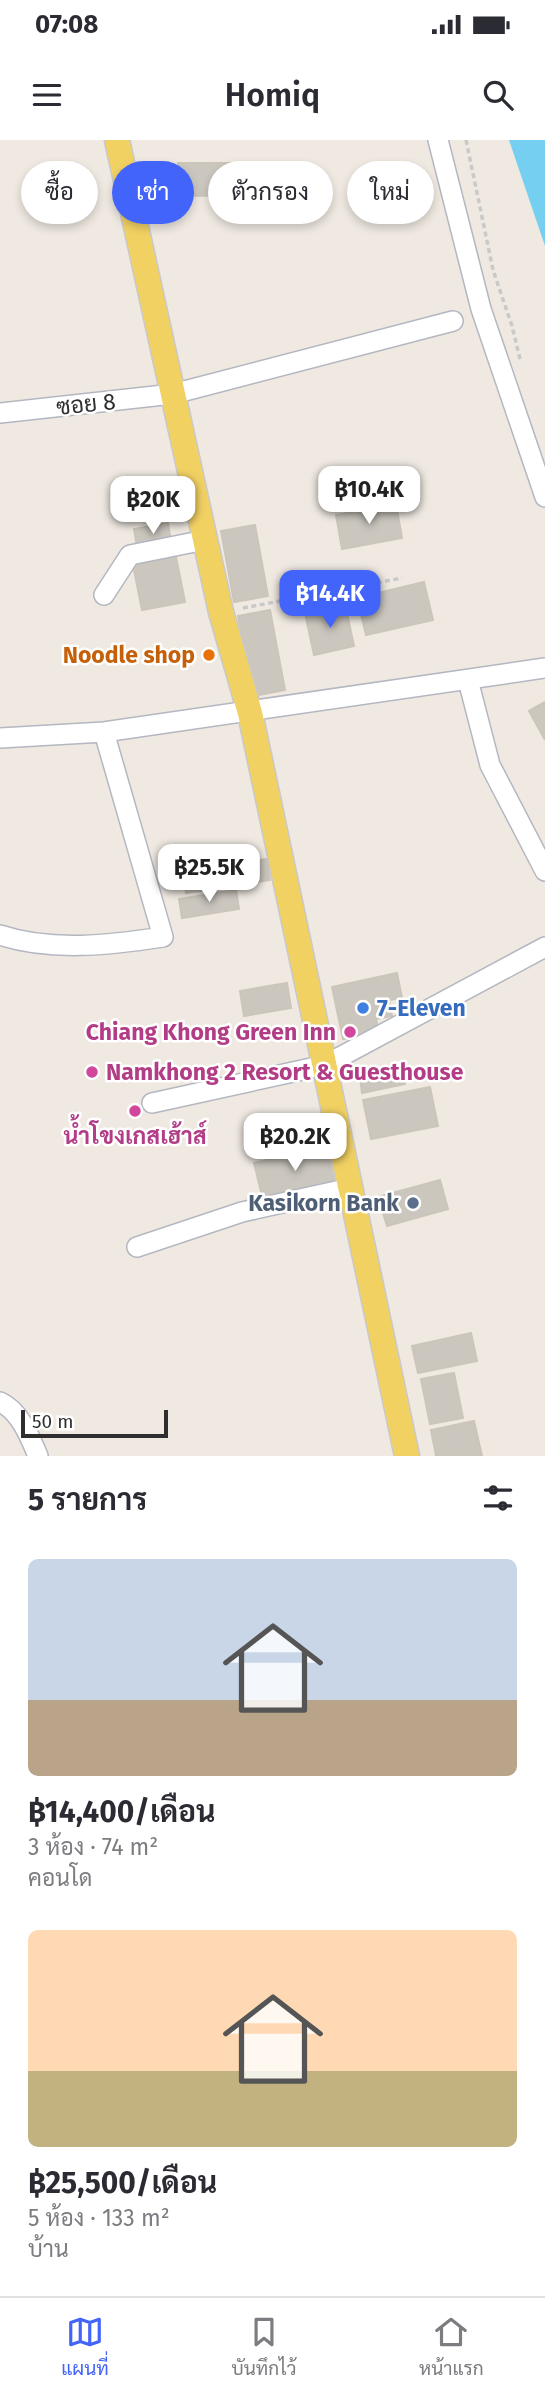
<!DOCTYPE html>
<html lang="th">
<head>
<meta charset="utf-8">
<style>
	:root { --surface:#fff; --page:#f7f7f7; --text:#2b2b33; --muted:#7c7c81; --line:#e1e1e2; --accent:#4264fb }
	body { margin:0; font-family:"Fira Sans",Sarabun,sans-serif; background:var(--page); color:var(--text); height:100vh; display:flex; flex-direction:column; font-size:26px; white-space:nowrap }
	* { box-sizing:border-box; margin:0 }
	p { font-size:23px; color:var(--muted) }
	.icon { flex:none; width:38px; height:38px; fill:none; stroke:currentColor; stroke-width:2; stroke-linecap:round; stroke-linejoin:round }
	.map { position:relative; height:1316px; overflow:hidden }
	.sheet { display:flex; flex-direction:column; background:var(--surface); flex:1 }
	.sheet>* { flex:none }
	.guide { position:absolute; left:21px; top:21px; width:504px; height:63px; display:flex; gap:14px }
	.scale { position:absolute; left:21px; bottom:18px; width:147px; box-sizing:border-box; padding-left:7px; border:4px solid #2e2e2e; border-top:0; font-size:19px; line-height:24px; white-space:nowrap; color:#2e2e2e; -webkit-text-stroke:5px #fff; paint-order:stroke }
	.price { position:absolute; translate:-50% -60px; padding:0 16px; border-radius:14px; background:#fff; color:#222; font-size:23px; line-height:46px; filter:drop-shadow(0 2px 4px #0008) }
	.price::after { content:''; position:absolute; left:50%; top:42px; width:21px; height:16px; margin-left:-10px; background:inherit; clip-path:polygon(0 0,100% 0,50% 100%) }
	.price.selected { background:var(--accent); color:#fff }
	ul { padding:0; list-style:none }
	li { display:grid; align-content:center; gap:14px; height:371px; padding:0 28px }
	li span { display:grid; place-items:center; height:217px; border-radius:10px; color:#555 }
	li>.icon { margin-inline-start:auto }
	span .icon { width:126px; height:126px; fill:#fffc; stroke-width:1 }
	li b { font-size:30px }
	h2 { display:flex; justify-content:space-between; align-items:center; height:84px; padding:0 28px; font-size:30px }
	.tag { padding:0 24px; border-radius:32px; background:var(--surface); box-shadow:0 4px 10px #0003; font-size:24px; line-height:63px }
	.tag.selected { background:var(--accent); color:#fff }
	.status { display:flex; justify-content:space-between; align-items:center; height:49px; padding:0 35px; background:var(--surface); direction:ltr }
	.status svg { height:19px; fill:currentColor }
	header { display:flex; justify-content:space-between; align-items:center; height:91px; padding:0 28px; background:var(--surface); font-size:32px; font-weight:600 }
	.tabs { display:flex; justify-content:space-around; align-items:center; height:98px; border-top:2px solid var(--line); background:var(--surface); font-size:19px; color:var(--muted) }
	.tabs a { display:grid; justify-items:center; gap:4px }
	.tabs .selected { color:var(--accent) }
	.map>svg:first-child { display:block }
</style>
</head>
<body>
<div class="status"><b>07:08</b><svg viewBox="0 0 49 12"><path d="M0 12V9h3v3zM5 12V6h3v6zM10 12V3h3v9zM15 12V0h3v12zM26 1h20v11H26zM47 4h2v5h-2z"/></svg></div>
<header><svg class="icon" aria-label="menu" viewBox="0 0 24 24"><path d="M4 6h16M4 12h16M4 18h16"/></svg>Homiq<svg class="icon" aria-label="search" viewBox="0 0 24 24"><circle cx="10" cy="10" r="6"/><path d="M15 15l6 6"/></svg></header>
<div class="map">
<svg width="545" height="1316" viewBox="0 0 545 1316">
	<rect width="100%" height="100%" fill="#efe9e1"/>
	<path fill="#75cff0" d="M509,0H545V106Z"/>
	<path fill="#cbc7bf" stroke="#cbc5ba" stroke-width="2" d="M178,23H269V55L178,56Z
		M396,364L402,398L342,409L336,375Z
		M168,383L171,402L137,408L134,389Z
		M255,385L268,456L234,462L221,391Z
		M175,412L185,462L142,470L132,420Z
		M424,442L433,480L366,495L357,458Z
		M345,464L354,506L314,515L305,473Z
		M270,470L285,550L254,556L238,476Z
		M545,562V600L529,571Z
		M267,719L270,740L186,753L183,733Z
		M236,750L239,769L182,778L179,759Z
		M397,833L402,858L389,860L392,876L376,879L379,892L343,899L332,847Z
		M287,843L291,868L244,876L240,851Z
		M402,929L405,944L362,953L360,938Z
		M430,947L438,986L371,999L363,960Z
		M326,1006L335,1044L263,1060L254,1023Z
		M440,1040L448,1069L387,1086L378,1057Z
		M471,1193L477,1221L418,1233L412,1206Z
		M454,1233L463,1278L430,1284L421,1239Z
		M474,1281L482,1316H436L431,1290Z"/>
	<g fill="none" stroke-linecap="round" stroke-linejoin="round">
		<g stroke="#b4b7c1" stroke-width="22">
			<path id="minor" d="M438,0L481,169L545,357
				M0,273L173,254L453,181
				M104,455L130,415L205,400
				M468,540L490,625L545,731
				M0,598L104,592L545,528
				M0,795C51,812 111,805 163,797L104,592
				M152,963L325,925L545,807
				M137,1107L242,1072L350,1048
				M0,1262C20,1271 30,1297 38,1316"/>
		</g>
		<g stroke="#c9c9c9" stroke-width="27">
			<path id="major" d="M117,0L221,472L250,573L407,1316"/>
		</g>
		<path stroke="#c9c9c9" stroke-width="3.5" stroke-dasharray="5 3.5" stroke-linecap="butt" d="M466,0L493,130L512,186L520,219
			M243,468L402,438"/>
		<use href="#minor" stroke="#fff" stroke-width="19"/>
		<use href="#major" stroke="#f2d163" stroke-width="24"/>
	</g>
	<circle fill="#e8710a" stroke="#fff" stroke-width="2.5" cx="209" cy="515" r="7"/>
	<circle fill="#3f7fe0" stroke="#fff" stroke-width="2.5" cx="363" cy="868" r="7"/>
	<g fill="#d1479c" stroke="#fff" stroke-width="2.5">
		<circle cx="350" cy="892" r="7"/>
		<circle cx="92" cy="932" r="7"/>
		<circle cx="135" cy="971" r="7"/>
	</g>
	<circle fill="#5c6f8a" stroke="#fff" stroke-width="2.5" cx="413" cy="1063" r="7"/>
	<g text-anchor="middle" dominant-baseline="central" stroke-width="5" stroke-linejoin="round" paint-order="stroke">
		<g font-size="23" fill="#2e2e2e" stroke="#fff">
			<text transform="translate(86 264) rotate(-6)">ซอย 8</text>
		</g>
		<g font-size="23" font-weight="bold" fill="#c56008" stroke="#fff" text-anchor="end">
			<text x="195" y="515">Noodle shop</text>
		</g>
		<g font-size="23" font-weight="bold" fill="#366cbe" stroke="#fff" text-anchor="start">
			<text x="377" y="868">7-Eleven</text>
		</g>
		<g font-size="23" font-weight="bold" fill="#b23c85" stroke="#fff" text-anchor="end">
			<text x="336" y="892">Chiang Khong Green Inn</text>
			<text x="106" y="932" text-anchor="start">Namkhong 2 Resort &amp; Guesthouse</text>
			<text x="135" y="996" text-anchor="middle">น้ำโขงเกสเฮ้าส์</text>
		</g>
		<g font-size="23" font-weight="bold" fill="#4e5e75" stroke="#fff" text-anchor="end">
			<text x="399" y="1063">Kasikorn Bank</text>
		</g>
	</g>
</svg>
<div class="scale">50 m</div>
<b class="price" style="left:369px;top:386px">฿10.4K</b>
<b class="price" style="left:153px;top:396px">฿20K</b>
<b class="price selected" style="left:330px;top:490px">฿14.4K</b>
<b class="price" style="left:209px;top:764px">฿25.5K</b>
<b class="price" style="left:295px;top:1033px">฿20.2K</b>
<div class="guide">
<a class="tag">ซื้อ</a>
<a class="tag selected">เช่า</a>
<a class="tag">ตัวกรอง</a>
<a class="tag">ใหม่</a>
</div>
</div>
<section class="sheet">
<h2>5 รายการ<svg class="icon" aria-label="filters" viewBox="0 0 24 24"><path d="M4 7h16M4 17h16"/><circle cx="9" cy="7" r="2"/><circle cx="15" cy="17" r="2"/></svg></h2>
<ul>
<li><span style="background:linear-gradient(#c9d6e8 65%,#b9a48a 0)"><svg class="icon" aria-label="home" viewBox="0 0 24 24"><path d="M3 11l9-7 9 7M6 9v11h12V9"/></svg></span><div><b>฿14,400/เดือน</b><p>3 ห้อง · 74 m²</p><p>คอนโด</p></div></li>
<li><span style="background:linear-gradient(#ffd9b3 65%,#c2b280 0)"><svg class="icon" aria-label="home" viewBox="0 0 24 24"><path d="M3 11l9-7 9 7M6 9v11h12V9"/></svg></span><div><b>฿25,500/เดือน</b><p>5 ห้อง · 133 m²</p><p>บ้าน</p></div></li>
</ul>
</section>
<nav class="tabs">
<a class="selected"><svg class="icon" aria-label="map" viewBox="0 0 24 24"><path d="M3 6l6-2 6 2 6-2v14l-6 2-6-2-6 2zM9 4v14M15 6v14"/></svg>แผนที่</a>
<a><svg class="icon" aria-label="saved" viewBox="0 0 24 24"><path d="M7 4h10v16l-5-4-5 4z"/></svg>บันทึกไว้</a>
<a><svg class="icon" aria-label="home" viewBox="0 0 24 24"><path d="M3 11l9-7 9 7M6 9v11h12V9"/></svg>หน้าแรก</a>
</nav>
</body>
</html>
